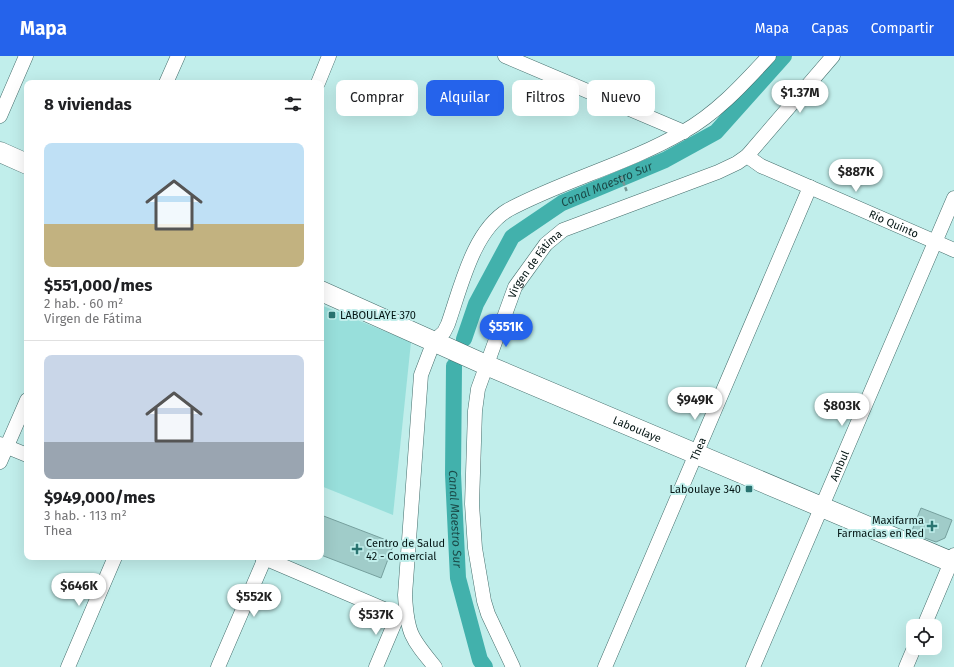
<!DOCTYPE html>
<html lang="es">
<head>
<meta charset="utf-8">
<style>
	:root { --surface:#fff; --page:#f6f6f6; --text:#202124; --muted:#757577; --line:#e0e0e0; --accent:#2563eb }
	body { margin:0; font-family:"Fira Sans",sans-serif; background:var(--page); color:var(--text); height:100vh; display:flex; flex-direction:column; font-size:15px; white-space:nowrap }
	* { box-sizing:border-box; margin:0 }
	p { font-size:13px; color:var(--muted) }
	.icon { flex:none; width:22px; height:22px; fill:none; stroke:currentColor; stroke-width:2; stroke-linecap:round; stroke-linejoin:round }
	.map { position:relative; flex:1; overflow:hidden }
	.details { position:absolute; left:24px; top:24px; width:300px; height:480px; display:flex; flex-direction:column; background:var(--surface); border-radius:8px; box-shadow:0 4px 16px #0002 }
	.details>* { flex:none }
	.banner { position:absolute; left:336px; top:24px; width:380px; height:36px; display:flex; gap:8px }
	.tools { position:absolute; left:906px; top:563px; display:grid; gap:8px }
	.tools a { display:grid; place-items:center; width:36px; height:36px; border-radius:8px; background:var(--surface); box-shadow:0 4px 16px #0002; font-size:20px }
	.price { position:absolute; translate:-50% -34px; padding:0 9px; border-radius:14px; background:#fff; color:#222; font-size:13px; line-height:26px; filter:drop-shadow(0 1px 2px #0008) }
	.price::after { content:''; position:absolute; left:50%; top:24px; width:12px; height:9px; margin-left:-6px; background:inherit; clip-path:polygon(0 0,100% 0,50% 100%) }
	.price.selected { background:var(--accent); color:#fff }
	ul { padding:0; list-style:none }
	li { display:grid; align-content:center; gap:8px; height:212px; padding:0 20px }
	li+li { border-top:1px solid var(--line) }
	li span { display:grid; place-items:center; height:124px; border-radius:8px; color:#555 }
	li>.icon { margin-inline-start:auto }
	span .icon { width:72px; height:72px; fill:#fffc; stroke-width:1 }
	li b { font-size:17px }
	h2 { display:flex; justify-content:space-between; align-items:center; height:48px; padding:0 20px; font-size:17px }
	.chip { padding:0 14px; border-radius:8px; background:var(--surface); box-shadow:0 4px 16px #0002; font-size:14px; line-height:36px }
	.chip.selected { background:var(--accent); color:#fff }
	header { display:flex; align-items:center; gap:24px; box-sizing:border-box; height:56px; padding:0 20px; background:var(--accent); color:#fff }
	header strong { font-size:19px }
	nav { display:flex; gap:22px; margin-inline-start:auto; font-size:14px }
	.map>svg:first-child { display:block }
</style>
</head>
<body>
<header>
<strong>Mapa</strong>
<nav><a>Mapa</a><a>Capas</a><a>Compartir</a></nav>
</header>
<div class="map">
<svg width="954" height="611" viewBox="0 0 954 611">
	<rect width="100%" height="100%" fill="#c1eeeb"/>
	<path fill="#98dfdb" d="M321,249L411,286L393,459L321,430Z"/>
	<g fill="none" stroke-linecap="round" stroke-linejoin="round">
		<g stroke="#42b1ac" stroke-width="16">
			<path id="s1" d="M464,283L476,248L512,181L562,147L665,104L716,76L784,0"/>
			<path id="s2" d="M454,310L453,418L458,522L480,604L485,611"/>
		</g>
	</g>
	<path fill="#a0ccc9" stroke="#76a09e" d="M921,452L952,464L945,482L936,486L911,477Z
		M321,459L394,487L381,522L321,499Z"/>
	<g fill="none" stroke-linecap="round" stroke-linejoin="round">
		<g stroke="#456e6c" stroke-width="15">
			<g id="street">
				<path d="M505,0L684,76"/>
				<path d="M166,27L178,0"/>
				<path d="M318,27L329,0"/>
				<path d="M0,60L26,0"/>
				<path id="s3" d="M747,100L761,110L954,194"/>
				<path d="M0,388L27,399"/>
				<path d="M0,406L27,344"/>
				<path d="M262,501L407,563"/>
				<path d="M924,570L954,499"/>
				<path d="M68,611L115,501"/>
				<path d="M218,611L265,502"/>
				<path d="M376,611L398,559"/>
				<path d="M435,611C411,582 407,577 405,539L421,319L434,285L444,276L448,268C461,231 473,175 508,154C564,124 628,108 683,76C717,57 743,28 769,0"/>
				<path id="s4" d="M513,611L488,558L484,545L475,492L472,448L475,355L478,333L515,231L546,188L563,174L718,116L737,107L747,100L833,0"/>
				<path id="s5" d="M605,611L810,131"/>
				<path id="s6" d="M753,611L954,142"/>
				<path d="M906,611L914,592"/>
			</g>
		</g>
		<g stroke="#456e6c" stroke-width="21">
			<g id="secondary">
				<path d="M0,96L27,108"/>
				<path id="s7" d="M321,235L486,309L954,507"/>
			</g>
		</g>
		<path stroke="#769795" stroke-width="2.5" stroke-dasharray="4 2" stroke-linecap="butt" d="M621,120L627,136"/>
		<use href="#street" stroke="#fff" stroke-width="14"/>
		<use href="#secondary" stroke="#fff" stroke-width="20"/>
	</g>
	<g fill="#2a7471" stroke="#c1eeeb" stroke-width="1.5">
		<rect x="328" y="255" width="8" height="8" rx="2"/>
		<rect x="745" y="429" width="8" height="8" rx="2"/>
		<path d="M930 464h4v4h4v4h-4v4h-4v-4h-4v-4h4z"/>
		<path d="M355 487h4v4h4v4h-4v4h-4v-4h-4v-4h4z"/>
	</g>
	<g text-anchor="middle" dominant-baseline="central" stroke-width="4" stroke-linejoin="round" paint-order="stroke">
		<g font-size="11" fill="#041514" stroke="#c1eeeb">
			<text stroke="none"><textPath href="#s3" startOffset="162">Río Quinto</textPath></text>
			<text stroke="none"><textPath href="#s4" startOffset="424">Virgen de Fátima</textPath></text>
			<text stroke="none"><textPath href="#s7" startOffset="345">Laboulaye</textPath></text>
			<text stroke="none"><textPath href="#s5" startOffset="237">Thea</textPath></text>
			<text stroke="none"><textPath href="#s6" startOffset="219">Ambul</textPath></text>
		</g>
		<g font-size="11" fill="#041514" stroke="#c1eeeb" text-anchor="start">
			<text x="340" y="259">LABOULAYE 370</text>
			<text x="741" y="433" text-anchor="end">Laboulaye 340</text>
			<text x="924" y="464" text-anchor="end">Maxifarma<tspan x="924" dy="13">Farmacias en Red</tspan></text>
			<text x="366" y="487">Centro de Salud<tspan x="366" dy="13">42 - Comercial</tspan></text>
		</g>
		<g font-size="12" font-style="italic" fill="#1b4b49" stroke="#c1eeeb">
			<text stroke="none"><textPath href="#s1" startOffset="222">Canal Maestro Sur</textPath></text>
			<text stroke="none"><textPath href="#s2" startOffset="153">Canal Maestro Sur</textPath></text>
		</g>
	</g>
</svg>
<div class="tools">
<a><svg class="icon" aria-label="locate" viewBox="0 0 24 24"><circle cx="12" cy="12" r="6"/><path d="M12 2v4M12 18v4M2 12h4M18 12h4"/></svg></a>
</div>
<b class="price" style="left:800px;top:58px">$1.37M</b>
<b class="price" style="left:856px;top:137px">$887K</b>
<b class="price selected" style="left:506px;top:292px">$551K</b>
<b class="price" style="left:695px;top:365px">$949K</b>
<b class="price" style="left:842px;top:371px">$803K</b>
<b class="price" style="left:79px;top:551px">$646K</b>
<b class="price" style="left:254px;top:562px">$552K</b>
<b class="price" style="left:376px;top:580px">$537K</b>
<div class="banner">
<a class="chip">Comprar</a>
<a class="chip selected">Alquilar</a>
<a class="chip">Filtros</a>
<a class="chip">Nuevo</a>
</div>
<section class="details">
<h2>8 viviendas<svg class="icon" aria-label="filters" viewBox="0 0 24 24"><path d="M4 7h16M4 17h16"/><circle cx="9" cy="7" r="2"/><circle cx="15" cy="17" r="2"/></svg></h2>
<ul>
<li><span style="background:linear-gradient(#bfe0f5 65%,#c2b280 0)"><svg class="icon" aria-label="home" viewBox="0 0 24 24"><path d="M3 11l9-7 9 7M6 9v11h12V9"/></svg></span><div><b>$551,000/mes</b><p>2 hab. · 60 m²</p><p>Virgen de Fátima</p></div></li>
<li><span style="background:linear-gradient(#c9d6e8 70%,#9aa5b1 0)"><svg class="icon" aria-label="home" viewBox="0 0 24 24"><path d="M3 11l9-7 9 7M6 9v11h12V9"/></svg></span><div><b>$949,000/mes</b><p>3 hab. · 113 m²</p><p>Thea</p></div></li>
</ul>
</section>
</div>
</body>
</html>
